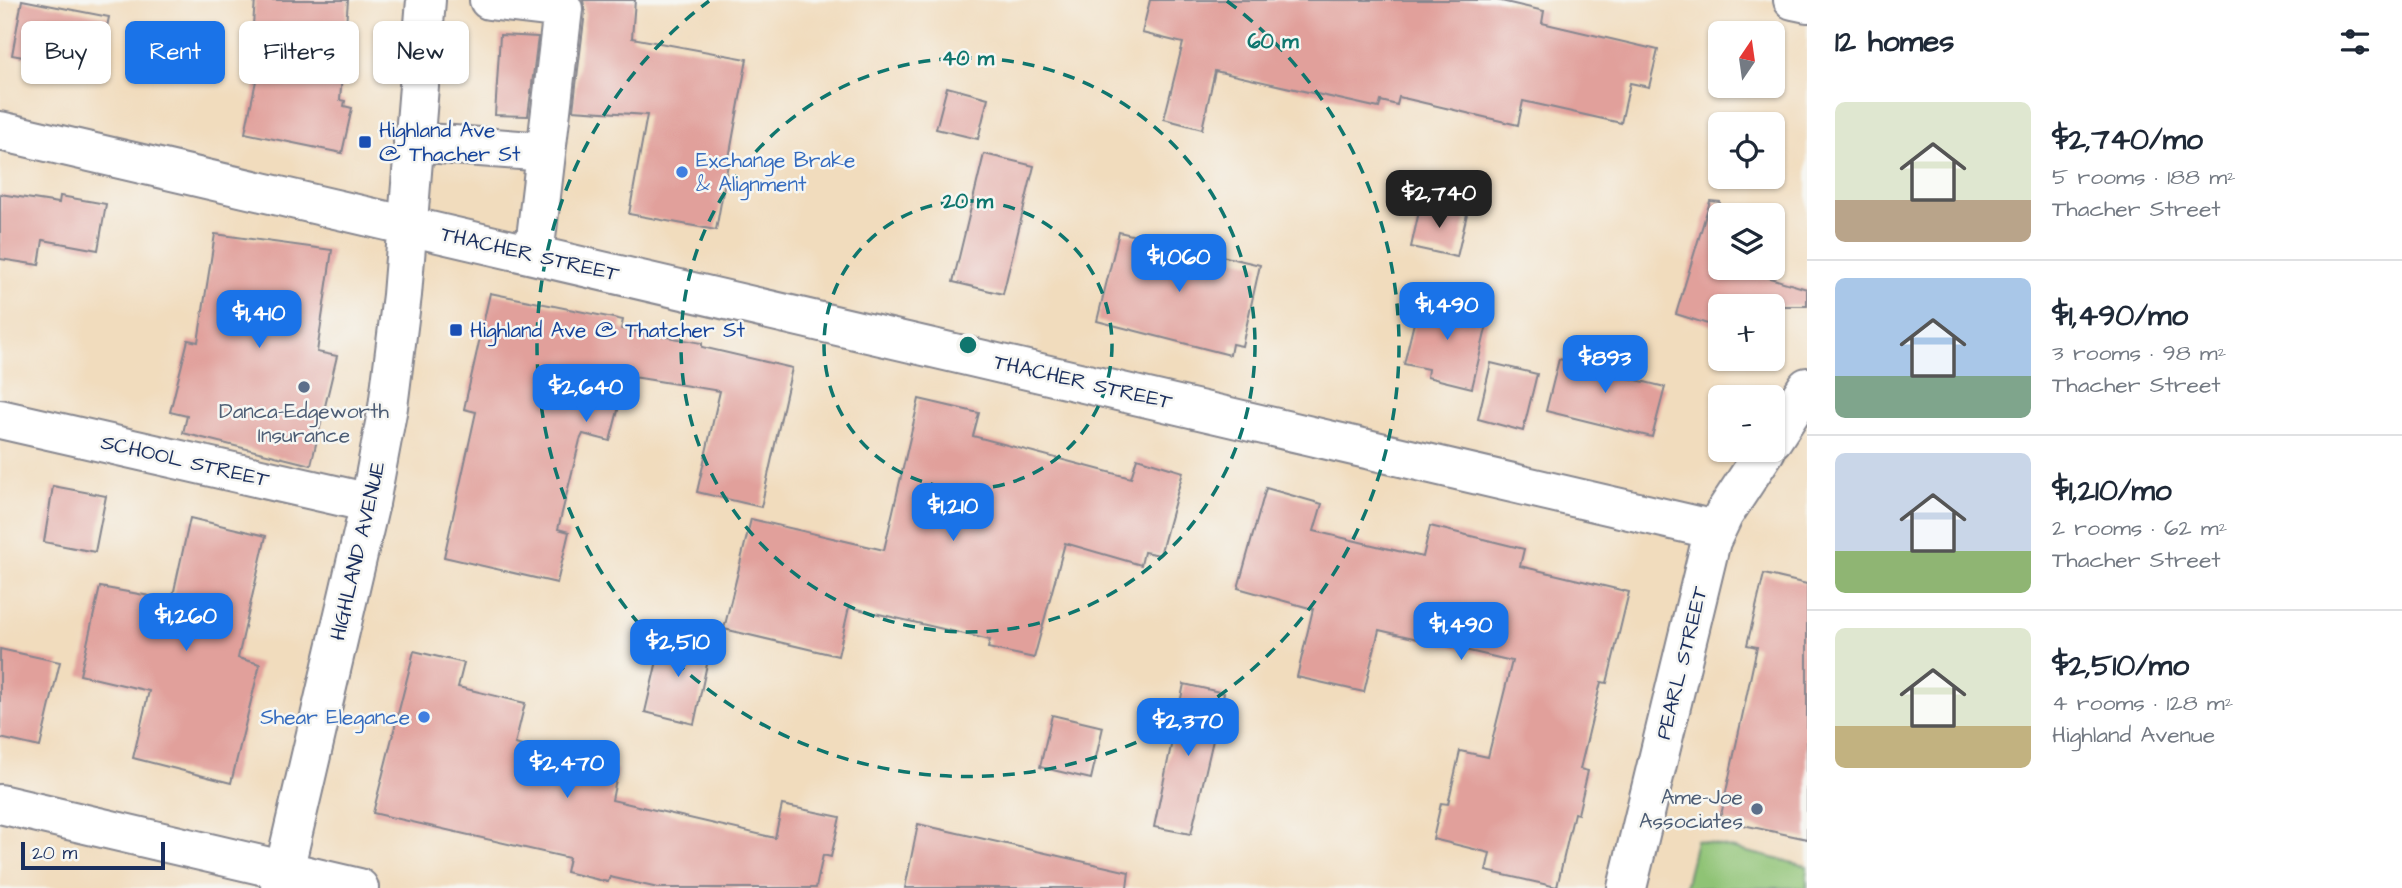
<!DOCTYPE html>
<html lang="en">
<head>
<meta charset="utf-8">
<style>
	:root { --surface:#fff; --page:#f2f2f3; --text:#1f2937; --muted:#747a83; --line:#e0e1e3; --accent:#1a73e8 }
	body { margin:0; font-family:"Architects Daughter",sans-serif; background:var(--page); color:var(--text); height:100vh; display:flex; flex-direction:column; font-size:26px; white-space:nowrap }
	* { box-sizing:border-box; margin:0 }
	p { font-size:23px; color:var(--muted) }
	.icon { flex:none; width:38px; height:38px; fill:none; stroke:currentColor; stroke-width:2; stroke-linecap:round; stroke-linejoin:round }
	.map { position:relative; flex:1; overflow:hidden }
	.drawer { display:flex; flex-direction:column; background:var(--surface); width:595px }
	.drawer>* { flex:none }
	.hud { position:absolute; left:21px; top:21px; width:665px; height:63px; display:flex; gap:14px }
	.needle { width:46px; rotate:13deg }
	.fabs { position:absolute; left:1708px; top:21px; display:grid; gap:14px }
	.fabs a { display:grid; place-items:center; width:77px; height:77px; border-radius:10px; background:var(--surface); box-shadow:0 2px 5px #0004; font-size:35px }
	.scale { position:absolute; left:21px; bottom:18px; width:144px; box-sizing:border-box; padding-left:7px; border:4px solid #1b2f5e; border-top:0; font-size:19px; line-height:24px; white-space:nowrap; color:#1b2f5e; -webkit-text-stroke:5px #f6f6f2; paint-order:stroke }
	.price { position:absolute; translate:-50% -60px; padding:0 16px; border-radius:14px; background:var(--accent); color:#fff; font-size:23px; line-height:46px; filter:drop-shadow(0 2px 4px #0008) }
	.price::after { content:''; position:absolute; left:50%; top:42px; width:21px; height:16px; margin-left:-10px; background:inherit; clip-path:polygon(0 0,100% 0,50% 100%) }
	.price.on { background:#222; color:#fff }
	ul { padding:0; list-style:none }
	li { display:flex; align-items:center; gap:21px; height:175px; padding:0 28px }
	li+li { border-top:2px solid var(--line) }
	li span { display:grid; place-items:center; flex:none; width:196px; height:140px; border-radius:10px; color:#555 }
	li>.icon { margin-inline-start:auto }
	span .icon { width:84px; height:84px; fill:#fffc; stroke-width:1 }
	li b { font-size:30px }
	h2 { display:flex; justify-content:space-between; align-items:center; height:84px; padding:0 28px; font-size:30px }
	.tag { padding:0 24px; border-radius:10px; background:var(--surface); box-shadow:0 2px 5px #0004; font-size:24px; line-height:63px }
	.tag.on { background:var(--accent); color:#fff }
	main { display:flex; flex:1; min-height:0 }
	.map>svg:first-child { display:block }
</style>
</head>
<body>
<main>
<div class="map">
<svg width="1807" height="888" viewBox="0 0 1807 888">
	<rect width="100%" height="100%" fill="#f6f6f2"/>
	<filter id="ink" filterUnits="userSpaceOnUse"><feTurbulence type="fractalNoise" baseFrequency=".0143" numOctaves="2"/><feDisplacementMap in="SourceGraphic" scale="14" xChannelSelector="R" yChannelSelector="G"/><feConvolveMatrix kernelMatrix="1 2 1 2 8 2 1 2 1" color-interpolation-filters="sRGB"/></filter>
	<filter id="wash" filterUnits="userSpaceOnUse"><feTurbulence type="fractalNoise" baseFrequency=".00686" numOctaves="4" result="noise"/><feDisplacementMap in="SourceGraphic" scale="28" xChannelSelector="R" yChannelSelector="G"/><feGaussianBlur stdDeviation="1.57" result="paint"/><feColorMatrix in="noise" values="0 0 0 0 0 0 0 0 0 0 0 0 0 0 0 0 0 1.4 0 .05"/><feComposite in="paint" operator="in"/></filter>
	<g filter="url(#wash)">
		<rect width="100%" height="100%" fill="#f1dcbd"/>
		<path fill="#8fc375" stroke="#55796a" stroke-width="2" d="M1696,840L1807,866V888H1685Z"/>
		<g id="blocks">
			<path fill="#e1a09b" d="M22,0L109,17L98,71L12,55Z
				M255,0H348L340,100L345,101L344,106L352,108L342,153L245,133L265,38L252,37Z
				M583,0H635L632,38L747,59L716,230L629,214L647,115L573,110L585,12Z
				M1150,0H1497L1544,11L1542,23L1658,50L1649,87L1630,83L1621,123L1523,101L1518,125L1399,97L1397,105L1381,101L1379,108L1215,71L1202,129L1164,119L1183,43L1142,33Z
				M500,35L538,37L528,116L495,115Z
				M947,87L988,98L978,139L936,129Z
				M984,154L1034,166L1003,294L953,282Z
				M0,194L59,203L60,196L106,204L98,250L43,240L39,265L0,259Z
				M1710,201L1720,202V268H1736L1807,289V306H1720V328L1676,314Z
				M1421,203L1467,214L1457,257L1411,247Z
				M1119,232L1260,265L1242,346L1232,344L1230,355L1097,321Z
				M215,234L332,250L317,352L337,356L311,465L183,433L187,416L170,412L188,340L198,342Z
				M490,293L623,320L621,329L702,343V347L792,368L761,507L697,492L720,391L627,376L610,441L583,434L580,440L558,529L569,532L557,583L444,557L476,412L464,409Z
				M1420,298L1489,316L1472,388L1427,377L1428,369L1404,364Z
				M1584,351L1619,360L1616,375L1665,387L1652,437L1546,411L1559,359L1581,364Z
				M1491,363L1537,374L1523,431L1478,419Z
				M919,399L979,413L973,436L1131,478L1137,458L1183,472L1160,555L1144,552L1141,565L1065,543L1034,658L988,648L990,640L849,607L838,656L724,629L751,519L884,550Z
				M53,486L106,496L95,552L44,542Z
				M1266,488L1322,504L1314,531L1423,557L1430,526L1524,549L1520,566L1629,592L1607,683L1601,682L1580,769L1588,771L1578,814L1574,813L1557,887L1486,871L1490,853L1433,839L1441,803L1448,804L1460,751L1488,757L1512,661L1379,630L1364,692L1297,677L1313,609L1238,588Z
				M190,518L266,536L238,658L260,664L231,783L133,758L149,691L80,675L100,587L172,600Z
				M1764,574L1807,584V839L1720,820L1757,647L1747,645Z
				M663,635L711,646L694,724L645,712Z
				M0,649L60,662L40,747L0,738Z
				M414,651L464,663L458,687L525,703L515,744L618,770L612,800L775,838L782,805L840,817L831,857L823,855L816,888H658L610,877L608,882L566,872L569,858L373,813Z
				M1184,684L1224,693L1191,834L1154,827Z
				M1052,715L1103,727L1091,779L1040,767Z
				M918,824L1129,872L1127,888H905Z"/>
		</g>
	</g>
	<g filter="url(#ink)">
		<use href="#blocks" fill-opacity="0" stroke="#86868e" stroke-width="2"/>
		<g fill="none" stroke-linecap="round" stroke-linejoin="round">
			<g stroke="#86868e" stroke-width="42">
				<path id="minor" d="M489,0L563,9L534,255
					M1793,0L1807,3
					M0,131L1715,530
					M413,142L546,152
					M0,419L370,503
					M1773,439L1807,387
					M0,804L359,888
					M1627,888L1711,541L1724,514L1766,450"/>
			</g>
			<g stroke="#86868e" stroke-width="42">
				<path id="major" d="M280,888L370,503L388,407L402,295L426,0"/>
			</g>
			<use href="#minor" stroke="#fff" stroke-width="38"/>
			<use href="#major" stroke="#fff" stroke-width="38"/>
		</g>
	</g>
	<g fill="none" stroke="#0f766e" stroke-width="3.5" stroke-dasharray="12 9">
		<circle cx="968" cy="345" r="144"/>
		<circle cx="968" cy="345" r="287"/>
		<path d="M1227 1A431 431 0 1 1 709 1"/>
	</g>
	<g fill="#1a4fb4" stroke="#f6f6f2" stroke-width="2.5">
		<rect x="358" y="135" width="14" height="14" rx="3.5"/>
		<rect x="449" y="323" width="14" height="14" rx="3.5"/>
	</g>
	<g fill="#3f7fe0" stroke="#f6f6f2" stroke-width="2.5">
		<circle cx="682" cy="172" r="7"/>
		<circle cx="424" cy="717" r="7"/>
	</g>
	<g fill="#5c6f8a" stroke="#f6f6f2" stroke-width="2.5">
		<circle cx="304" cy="387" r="7"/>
		<circle cx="1757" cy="809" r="7"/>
	</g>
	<g text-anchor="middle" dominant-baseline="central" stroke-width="5" stroke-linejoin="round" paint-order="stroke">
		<g font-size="21" fill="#164399" stroke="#f6f6f2" text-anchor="start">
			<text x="379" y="130">Highland Ave<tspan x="379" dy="24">@ Thacher St</tspan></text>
			<text x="470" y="330">Highland Ave @ Thatcher St</text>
		</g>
		<g font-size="21" fill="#366cbe" stroke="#f6f6f2" text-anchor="start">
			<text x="696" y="160">Exchange Brake<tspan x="696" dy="24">&amp; Alignment</tspan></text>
			<text x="410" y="717" text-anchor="end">Shear Elegance</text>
		</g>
		<g font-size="21" fill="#1b2f5e" stroke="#f6f6f2">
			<text transform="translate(530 254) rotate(13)">THACHER STREET</text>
			<text transform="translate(1083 382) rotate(13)">THACHER STREET</text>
			<text transform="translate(185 461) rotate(13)">SCHOOL STREET</text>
			<text transform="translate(358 551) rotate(-77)">HIGHLAND AVENUE</text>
			<text transform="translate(1682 663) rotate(-76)">PEARL STREET</text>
		</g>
		<g font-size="21" fill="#4e5e75" stroke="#f6f6f2">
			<text x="304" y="411">Danca-Edgeworth<tspan x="304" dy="24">Insurance</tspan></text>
			<text x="1743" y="797" text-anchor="end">Ame-Joe<tspan x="1743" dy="24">Associates</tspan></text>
		</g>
	</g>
	<circle cx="968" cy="345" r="10" fill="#0f766e" stroke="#f6f6f2" stroke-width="3.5"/>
	<g font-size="21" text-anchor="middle" font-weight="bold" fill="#0f766e" stroke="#f6f6f2" stroke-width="5" stroke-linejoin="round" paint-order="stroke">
		<text x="1273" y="48">60 m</text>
		<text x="968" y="65">40 m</text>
		<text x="968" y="208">20 m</text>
	</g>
</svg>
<div class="fabs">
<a><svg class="needle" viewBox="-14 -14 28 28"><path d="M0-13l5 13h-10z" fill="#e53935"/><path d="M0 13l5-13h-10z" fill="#747a83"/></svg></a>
<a><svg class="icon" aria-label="locate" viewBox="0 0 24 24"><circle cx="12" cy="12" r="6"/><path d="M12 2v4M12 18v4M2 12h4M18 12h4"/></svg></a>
<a><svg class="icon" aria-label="layers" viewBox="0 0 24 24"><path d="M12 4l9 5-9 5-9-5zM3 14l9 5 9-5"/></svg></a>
<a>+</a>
<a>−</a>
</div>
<div class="scale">20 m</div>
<b class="price on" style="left:1439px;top:230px">$2,740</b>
<b class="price" style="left:1179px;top:294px">$1,060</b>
<b class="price" style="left:1447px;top:342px">$1,490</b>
<b class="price" style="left:259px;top:350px">$1,410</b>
<b class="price" style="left:1605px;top:395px">$893</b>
<b class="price" style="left:586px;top:424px">$2,640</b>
<b class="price" style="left:953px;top:543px">$1,210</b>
<b class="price" style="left:186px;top:653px">$1,260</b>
<b class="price" style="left:1461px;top:662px">$1,490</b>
<b class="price" style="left:678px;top:679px">$2,510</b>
<b class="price" style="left:1188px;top:758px">$2,370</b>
<b class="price" style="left:567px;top:800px">$2,470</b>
<div class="hud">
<a class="tag">Buy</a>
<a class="tag on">Rent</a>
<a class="tag">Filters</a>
<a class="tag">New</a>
</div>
</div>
<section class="drawer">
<h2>12 homes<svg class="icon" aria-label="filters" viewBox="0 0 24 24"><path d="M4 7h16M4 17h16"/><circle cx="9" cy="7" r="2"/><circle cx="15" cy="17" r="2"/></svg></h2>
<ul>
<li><span style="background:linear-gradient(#dfe7d0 70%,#b9a48a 0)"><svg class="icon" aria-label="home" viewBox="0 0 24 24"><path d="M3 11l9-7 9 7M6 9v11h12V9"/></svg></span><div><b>$2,740/mo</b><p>5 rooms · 188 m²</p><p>Thacher Street</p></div></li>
<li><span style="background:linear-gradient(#a9c7e8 70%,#7fa58c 0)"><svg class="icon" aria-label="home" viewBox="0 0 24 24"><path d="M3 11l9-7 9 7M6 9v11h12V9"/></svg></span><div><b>$1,490/mo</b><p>3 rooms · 98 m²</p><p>Thacher Street</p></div></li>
<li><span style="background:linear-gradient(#c9d6e8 70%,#8fb573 0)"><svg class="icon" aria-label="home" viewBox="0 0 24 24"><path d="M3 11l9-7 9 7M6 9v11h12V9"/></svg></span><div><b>$1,210/mo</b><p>2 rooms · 62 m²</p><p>Thacher Street</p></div></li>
<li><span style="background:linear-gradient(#dfe7d0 70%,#c2b280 0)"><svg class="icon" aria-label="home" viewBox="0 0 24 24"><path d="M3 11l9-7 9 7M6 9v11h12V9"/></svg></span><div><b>$2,510/mo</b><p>4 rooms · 128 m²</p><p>Highland Avenue</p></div></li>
</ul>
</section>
</main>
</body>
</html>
